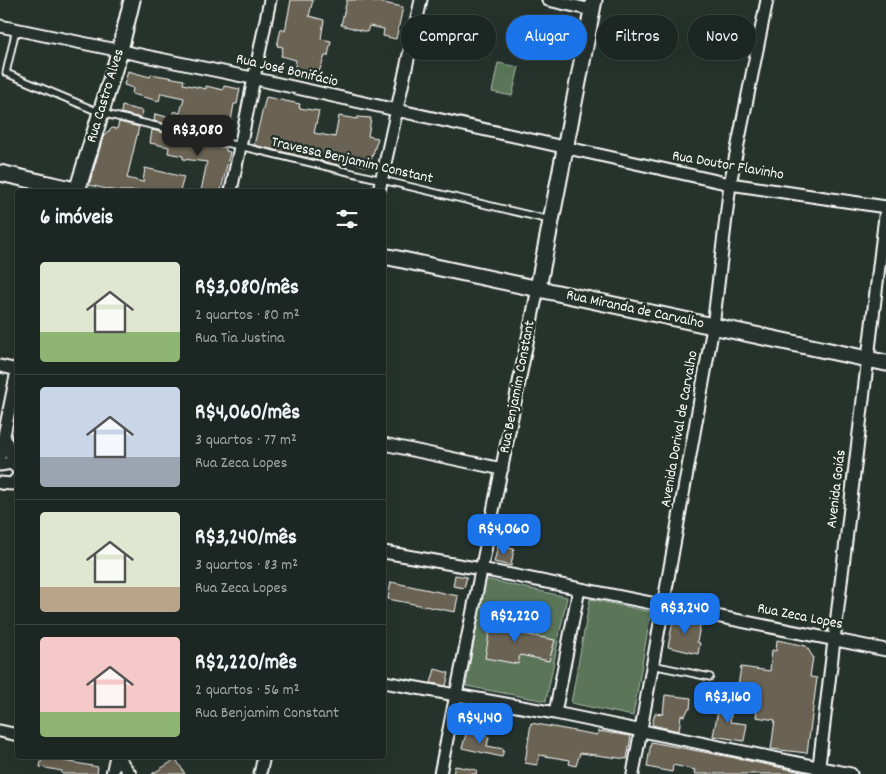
<!DOCTYPE html>
<html lang="pt">
<head>
<meta charset="utf-8">
<style>
	:root { --surface:#1c2622; --page:#29322f; --text:#f1f3f6; --muted:#a0a5a5; --line:#3a4340; --accent:#1a73e8 }
	body { margin:0; font-family:Dekko,sans-serif; background:var(--page); color:var(--text); height:100vh; display:flex; flex-direction:column; font-size:19px; white-space:nowrap }
	* { box-sizing:border-box; margin:0 }
	p { font-size:16px; color:var(--muted) }
	.icon { flex:none; width:28px; height:28px; fill:none; stroke:currentColor; stroke-width:2; stroke-linecap:round; stroke-linejoin:round }
	.map { position:relative; flex:1; overflow:hidden }
	.sheet { position:absolute; left:15px; top:189px; width:371px; height:570px; display:flex; flex-direction:column; background:var(--surface); border-radius:5px; box-shadow:0 5px 20px #0002,0 0 0 1px var(--line) }
	.sheet>* { flex:none }
	.hud { position:absolute; left:401px; top:15px; width:409px; height:45px; display:flex; gap:10px }
	.price { position:absolute; translate:-50% -42px; padding:0 11px; border-radius:10px; background:var(--accent); color:#fff; font-size:16px; line-height:32px; filter:drop-shadow(0 1px 2px #0008) }
	.price::after { content:''; position:absolute; left:50%; top:30px; width:15px; height:11px; margin-left:-8px; background:inherit; clip-path:polygon(0 0,100% 0,50% 100%) }
	.price.on { background:#222; color:#fff }
	ul { padding:0; list-style:none }
	li { display:flex; align-items:center; gap:15px; height:125px; padding:0 25px }
	li+li { border-top:1px solid var(--line) }
	li span { display:grid; place-items:center; flex:none; width:140px; height:100px; border-radius:5px; color:#555 }
	li>.icon { margin-inline-start:auto }
	span .icon { width:60px; height:60px; fill:#fffc; stroke-width:1 }
	li b { font-size:21px }
	h2 { display:flex; justify-content:space-between; align-items:center; height:60px; padding:0 25px; font-size:21px }
	.pill { padding:0 18px; border-radius:22px; background:var(--surface); box-shadow:0 5px 20px #0002,0 0 0 1px var(--line); font-size:18px; line-height:45px }
	.pill.on { background:var(--accent); color:#fff }
	.map>svg:first-child { display:block }
</style>
</head>
<body>
<div class="map">
<svg width="886" height="774" viewBox="0 0 886 774">
	<rect width="100%" height="100%" fill="#26332d"/>
	<filter id="ink" filterUnits="userSpaceOnUse"><feTurbulence type="fractalNoise" baseFrequency=".02" numOctaves="2"/><feDisplacementMap in="SourceGraphic" scale="10" xChannelSelector="R" yChannelSelector="G"/><feConvolveMatrix kernelMatrix="1 2 1 2 8 2 1 2 1" color-interpolation-filters="sRGB"/></filter>
	<g filter="url(#ink)">
		<path fill="#5a7459" stroke="#acbaac" d="M498,63L519,67L512,96L492,92Z
			M485,579L567,597L546,701L466,686Z
			M590,599L651,612L633,716L571,703Z"/>
		<path fill="#6a6353" stroke="#fff" d="M291,0H313L309,16L324,20L321,39L331,41L328,56H325L317,77L294,72L296,60L281,56L283,47L277,46L281,29L285,31Z
			M347,0H369L403,7L396,39L383,36L384,29L369,26L367,32L341,25Z
			M128,71L150,77L151,74L184,80L183,84L206,89V86L223,90L224,86L240,89L237,104H234L228,138L154,121L155,114L172,118L174,111L180,113L184,98L161,93L159,101L132,94L133,88L124,85Z
			M266,97L300,104L299,108L319,111L314,133L335,137L339,116L357,119V117L371,118L368,136L378,138L369,167L348,161L346,167L254,145Z
			M122,106L143,111L141,118L121,113Z
			M119,122L139,127L127,178L143,182L145,168L184,177L180,191H116L89,185L103,137L112,128L117,129Z
			M152,130L226,148V151L230,152L221,191H201L207,162L183,159V156L168,153L169,147L150,143Z
			M498,546L514,549L511,566L494,562Z
			M455,575L467,577L464,588L453,586Z
			M391,582L458,596L455,612L388,599Z
			M674,615L701,621L697,642L700,643L698,654L668,647Z
			M492,617L526,623L524,634L555,640L549,661L520,655L518,664L485,658Z
			M777,640L806,646L813,657L810,677L817,678L807,753L771,749L775,720L756,717L758,704H754L756,690L738,686L741,667L770,671L772,650L776,651Z
			M435,669L449,673L446,686L431,683Z
			M665,695L691,698L690,709H688L685,716L681,715L679,731L652,725L655,713L663,714Z
			M720,701L733,703L730,722L747,724L744,741L713,736Z
			M531,723L597,735L598,731L631,736L627,759L580,753L576,766L569,764L570,760L539,755L537,765L525,763Z
			M467,731L489,737L487,746L504,749L502,757L462,748Z
			M651,742L730,757L811,774H694L695,770L673,765L672,772L647,767Z
			M42,756L64,758V761L98,767L97,774H62V771L40,767Z
			M176,759L185,774H152Z
			M455,766L477,770L476,774H453Z"/>
		<g fill="none" stroke-linecap="round" stroke-linejoin="round">
			<g stroke="#fff" stroke-width="9">
				<path id="lane" d="M16,29L6,73L101,113L550,220
					M652,665L710,677"/>
			</g>
			<g stroke="#fff" stroke-width="15">
				<path id="street" d="M548,0L592,10
					M0,26L252,78L730,184L886,207
					M231,191L270,0
					M379,191L421,0
					M0,366L18,370
					M5,438L14,465
					M384,444L502,469
					M0,455L18,366
					M0,465L11,463L17,468
					M0,483L12,484L18,477
					M384,552L481,569L886,650
					M384,682L555,713L851,774
					M555,713L579,589
					M0,731L18,735
					M117,756L130,774
					M112,774L116,756
					M260,774L264,756
					M440,774L538,288
					M633,774L713,327L730,184L767,0
					M818,774L886,208"/>
			</g>
			<g stroke="#fff" stroke-width="19">
				<path id="secondary" d="M0,173L80,191
					M77,191L120,50L132,0
					M384,256L886,363
					M538,288L594,0"/>
			</g>
			<use href="#lane" stroke="#26332d" stroke-width="5.5"/>
			<use href="#street" stroke="#26332d" stroke-width="11"/>
			<use href="#secondary" stroke="#26332d" stroke-width="15"/>
		</g>
	</g>
	<g text-anchor="middle" dominant-baseline="central" stroke-width="5" stroke-linejoin="round" paint-order="stroke">
		<g font-size="15" fill="#fff" stroke="#26332d">
			<text transform="translate(287 71) rotate(13)">Rua José Bonifácio</text>
			<text transform="translate(106 96) rotate(-73)">Rua Castro Alves</text>
			<text transform="translate(352 161) rotate(13)">Travessa Benjamim Constant</text>
			<text transform="translate(728 166) rotate(10)">Rua Doutor Flavinho</text>
			<text transform="translate(635 310) rotate(12)">Rua Miranda de Carvalho</text>
			<text transform="translate(518 387) rotate(-79)">Rua Benjamim Constant</text>
			<text transform="translate(680 429) rotate(-80)">Avenida Dorival de Carvalho</text>
			<text transform="translate(837 489) rotate(-83)">Avenida Goiás</text>
			<text transform="translate(800 617) rotate(11)">Rua Zeca Lopes</text>
		</g>
	</g>
</svg>
<b class="price on" style="left:198px;top:157px">R$3,080</b>
<b class="price" style="left:504px;top:556px">R$4,060</b>
<b class="price" style="left:685px;top:635px">R$3,240</b>
<b class="price" style="left:515px;top:643px">R$2,220</b>
<b class="price" style="left:728px;top:724px">R$3,160</b>
<b class="price" style="left:480px;top:745px">R$4,140</b>
<div class="hud">
<a class="pill">Comprar</a>
<a class="pill on">Alugar</a>
<a class="pill">Filtros</a>
<a class="pill">Novo</a>
</div>
<section class="sheet">
<h2>6 imóveis<svg class="icon" aria-label="filters" viewBox="0 0 24 24"><path d="M4 7h16M4 17h16"/><circle cx="9" cy="7" r="2"/><circle cx="15" cy="17" r="2"/></svg></h2>
<ul>
<li><span style="background:linear-gradient(#dfe7d0 70%,#8fb573 0)"><svg class="icon" aria-label="home" viewBox="0 0 24 24"><path d="M3 11l9-7 9 7M6 9v11h12V9"/></svg></span><div><b>R$3,080/mês</b><p>2 quartos · 80 m²</p><p>Rua Tia Justina</p></div></li>
<li><span style="background:linear-gradient(#c9d6e8 70%,#9aa5b1 0)"><svg class="icon" aria-label="home" viewBox="0 0 24 24"><path d="M3 11l9-7 9 7M6 9v11h12V9"/></svg></span><div><b>R$4,060/mês</b><p>3 quartos · 77 m²</p><p>Rua Zeca Lopes</p></div></li>
<li><span style="background:linear-gradient(#dfe7d0 75%,#b9a48a 0)"><svg class="icon" aria-label="home" viewBox="0 0 24 24"><path d="M3 11l9-7 9 7M6 9v11h12V9"/></svg></span><div><b>R$3,240/mês</b><p>3 quartos · 83 m²</p><p>Rua Zeca Lopes</p></div></li>
<li><span style="background:linear-gradient(#f6c9c9 75%,#8fb573 0)"><svg class="icon" aria-label="home" viewBox="0 0 24 24"><path d="M3 11l9-7 9 7M6 9v11h12V9"/></svg></span><div><b>R$2,220/mês</b><p>2 quartos · 56 m²</p><p>Rua Benjamim Constant</p></div></li>
</ul>
</section>
</div>
</body>
</html>
